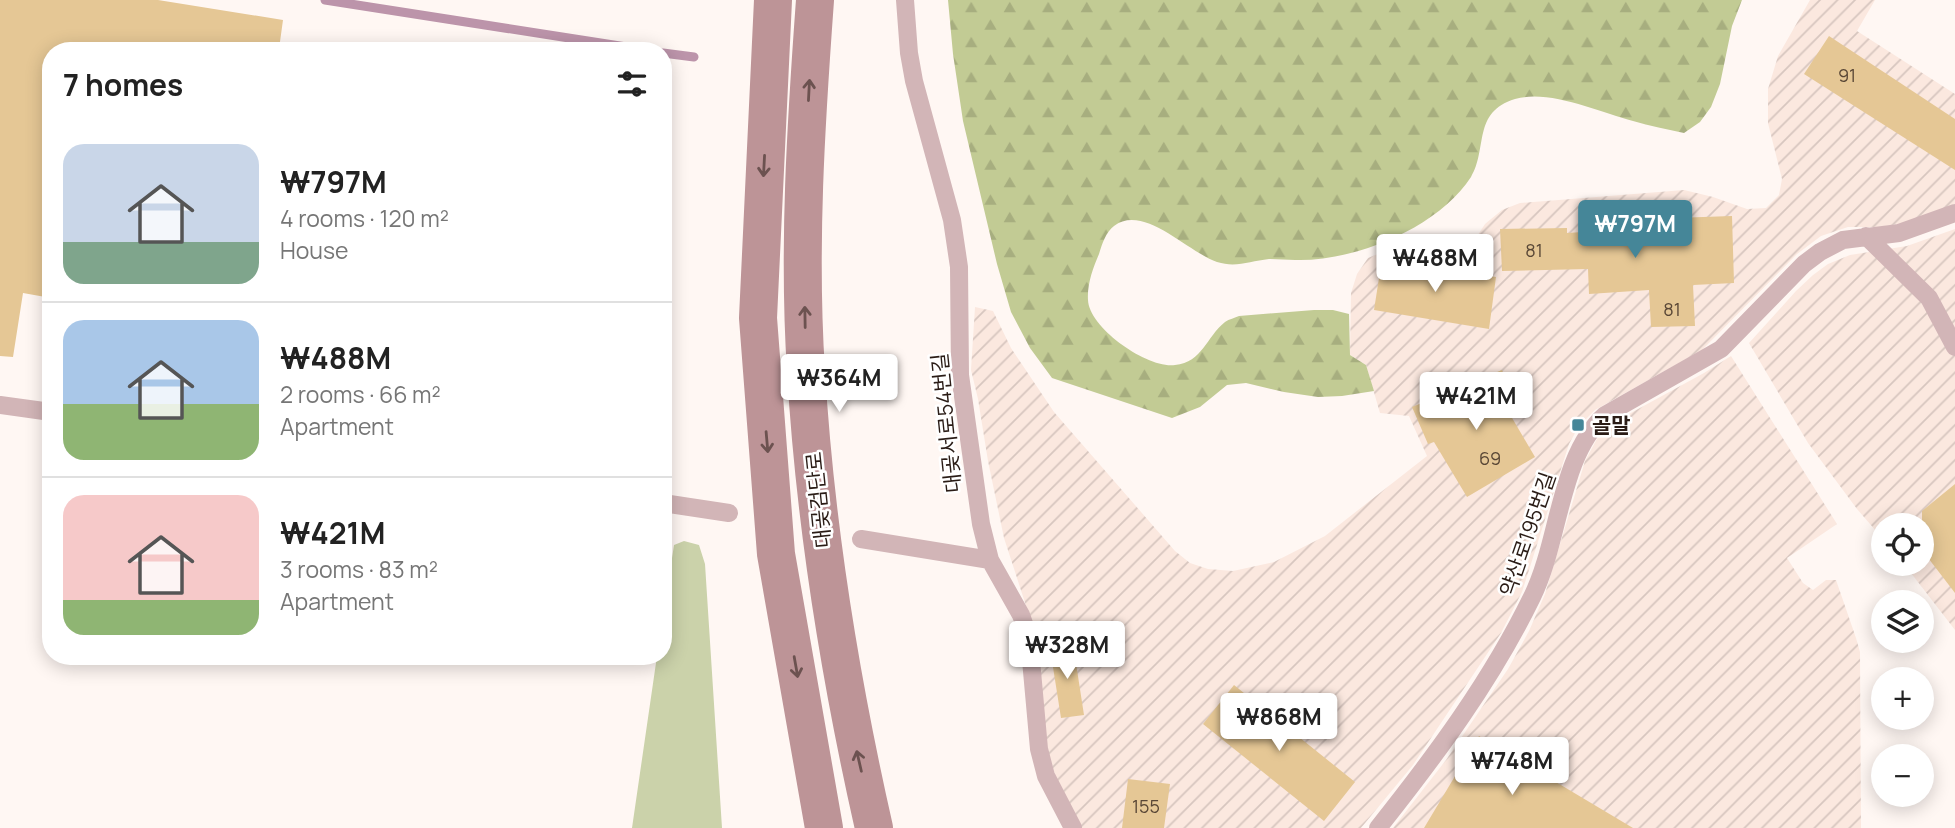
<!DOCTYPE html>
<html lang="en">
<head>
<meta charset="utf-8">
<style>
	:root { --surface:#fff; --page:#f6f6f6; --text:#222; --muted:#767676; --line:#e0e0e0; --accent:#458698 }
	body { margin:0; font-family:Manrope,"Noto Sans KR",sans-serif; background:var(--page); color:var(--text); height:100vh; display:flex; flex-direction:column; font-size:26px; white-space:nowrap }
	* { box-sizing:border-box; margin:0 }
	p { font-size:23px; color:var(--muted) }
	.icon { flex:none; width:38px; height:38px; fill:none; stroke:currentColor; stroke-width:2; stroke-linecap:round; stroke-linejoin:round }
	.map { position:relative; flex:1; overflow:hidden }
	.drawer { position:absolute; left:42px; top:42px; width:630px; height:623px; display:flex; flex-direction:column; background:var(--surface); border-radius:28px; box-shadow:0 4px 18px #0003 }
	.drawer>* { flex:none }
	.buttons { position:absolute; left:1871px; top:513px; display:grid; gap:14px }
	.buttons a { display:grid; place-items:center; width:63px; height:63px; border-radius:50%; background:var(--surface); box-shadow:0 4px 18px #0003; font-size:35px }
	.price { position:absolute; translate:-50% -60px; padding:0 16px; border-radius:7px; background:#fff; color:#222; font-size:23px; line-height:46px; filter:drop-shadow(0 2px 4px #0008) }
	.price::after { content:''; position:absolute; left:50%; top:42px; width:21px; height:16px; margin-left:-10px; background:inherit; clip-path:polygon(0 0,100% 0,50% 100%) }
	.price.active { background:var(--accent); color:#fff }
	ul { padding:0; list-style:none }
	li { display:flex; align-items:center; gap:21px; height:175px; padding:0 21px }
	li+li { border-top:2px solid var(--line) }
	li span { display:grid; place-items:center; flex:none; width:196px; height:140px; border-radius:21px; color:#555 }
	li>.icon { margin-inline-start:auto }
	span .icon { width:84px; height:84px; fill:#fffc; stroke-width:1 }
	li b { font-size:30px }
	h2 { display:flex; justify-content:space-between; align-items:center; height:84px; padding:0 21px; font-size:30px }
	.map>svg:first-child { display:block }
</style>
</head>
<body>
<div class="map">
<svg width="1955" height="828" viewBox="0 0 1955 828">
	<defs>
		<pattern id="industrial-furrows" width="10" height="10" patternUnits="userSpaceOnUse" patternTransform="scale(1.75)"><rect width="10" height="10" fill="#fbe8df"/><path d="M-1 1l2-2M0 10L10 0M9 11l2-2" fill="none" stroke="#d7c6bf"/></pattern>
		<pattern id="forest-firs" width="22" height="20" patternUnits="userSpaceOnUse" patternTransform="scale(1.75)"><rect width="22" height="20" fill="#c2cb94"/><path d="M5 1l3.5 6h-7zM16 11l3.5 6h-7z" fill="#a7ae7f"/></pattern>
	</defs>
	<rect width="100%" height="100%" fill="#fff7f3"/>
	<path fill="url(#industrial-furrows)" d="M1810,0H1875L1857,31L1955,94V204L1913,222L1878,227H1848L1821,236L1797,254L1702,350L1595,410L1579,426L1569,444L1522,592L1501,633L1413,765L1361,828H1080L1061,793L1048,753L1029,615L1004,538L988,461L978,399L971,370L975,307L993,311L1011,348L1054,412L1175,551L1190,563L1208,569L1233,571L1274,562L1325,536L1427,456L1409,416L1380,413L1366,365L1350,355L1351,293L1357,274L1368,258L1385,251L1471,257L1474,241L1485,224L1502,210L1520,203L1684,190L1713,197L1747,209L1766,208L1779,195L1782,179L1768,123V89L1778,56Z
		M1955,229V630L1904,564H1922V525H1883V539L1857,509L1808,443L1749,343L1796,291L1813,275L1828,264L1850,255L1907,246Z
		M1731,356L1837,524L1787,558L1803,583L1813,590L1826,580H1836L1856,638L1860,652L1861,828H1393L1446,760L1508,669L1529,631L1545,594L1585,461L1599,435L1618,420L1704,373Z"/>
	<path fill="url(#forest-firs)" d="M948,0H1742L1732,26L1720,84L1711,107L1700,122L1684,133C1667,129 1650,126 1633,121C1599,112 1549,89 1515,99C1472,112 1488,149 1471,177C1438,228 1354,262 1295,260C1287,260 1278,259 1269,259C1250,261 1236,268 1217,262C1188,252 1143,203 1114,226C1106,232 1102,244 1099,254C1093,268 1087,284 1088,300C1089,328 1148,369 1175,365C1203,362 1206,337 1225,322C1229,319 1235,318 1239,316L1314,310H1333L1349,314L1350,355L1366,365L1374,391L1342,396L1318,397L1284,392L1246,383L1227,385L1200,407L1172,418L1052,378L1030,348L1011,312L997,264L963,121L953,54Z"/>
	<path fill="#cbd2aa" d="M684,541L699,545L705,564L722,828H632L657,656H663V617L674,545Z"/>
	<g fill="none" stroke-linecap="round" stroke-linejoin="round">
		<path stroke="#bc94aa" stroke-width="9" d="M325,0L652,51
			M663,53L694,57"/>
	</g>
	<path fill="#e5c795" d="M0,0H158L283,20L279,49L261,46L260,51H51V298L23,293L13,357L0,356Z
		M1829,36L1955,119V170L1804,74Z
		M1732,216L1734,283L1693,285L1695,326L1651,327L1649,290L1589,294L1588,269L1502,271L1500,229L1567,228V233L1646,228V219Z
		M1382,259L1496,277L1489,329L1374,310Z
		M1502,370L1517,407L1508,411L1535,457L1467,497L1434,442L1428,444L1412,407Z
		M1955,484V593L1922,550V511Z
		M1073,644L1084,715L1061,718L1050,648Z
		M1234,685L1355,782L1324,821L1203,724Z
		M1479,736L1633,828H1424Z
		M1128,779L1170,784L1164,828H1122Z"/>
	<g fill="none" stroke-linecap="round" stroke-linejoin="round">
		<path stroke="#d2b5b7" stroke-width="18" d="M905,0L909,53L914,81L952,220L959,267L960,375L981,524L990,560L1021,615L1029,638L1039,749L1046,776L1073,828
			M1866,236L1929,298L1955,347
			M0,405L51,412
			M663,503L729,513
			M861,539L990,560
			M1378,828C1436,755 1491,681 1532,597C1560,541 1559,456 1605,415L1721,349L1804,264L1820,252L1843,240L1899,233L1955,213"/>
		<path stroke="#bd9497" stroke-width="38" d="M773,0L758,318L776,554L824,828
			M815,0C806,123 798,248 806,371C815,525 840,678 874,828"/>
	</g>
	<defs><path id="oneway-shaft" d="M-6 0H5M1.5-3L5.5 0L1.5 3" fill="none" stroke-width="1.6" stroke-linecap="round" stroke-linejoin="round" transform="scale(1.75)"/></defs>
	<g stroke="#6c5250">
		<use href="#oneway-shaft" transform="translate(809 90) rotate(-87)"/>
		<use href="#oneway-shaft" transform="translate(764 166) rotate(93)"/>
		<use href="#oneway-shaft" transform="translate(805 317) rotate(-91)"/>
		<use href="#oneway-shaft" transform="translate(767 442) rotate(85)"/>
		<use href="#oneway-shaft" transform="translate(796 667) rotate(80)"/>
		<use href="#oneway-shaft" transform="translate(859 761) rotate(-103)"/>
	</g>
	<rect fill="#458698" stroke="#fff" stroke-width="2.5" x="1571" y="418" width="14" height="14" rx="3.5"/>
	<g text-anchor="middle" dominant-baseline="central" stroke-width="5" stroke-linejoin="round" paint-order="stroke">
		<g font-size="18" fill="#594736">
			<text x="1847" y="75">91</text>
			<text x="1534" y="250">81</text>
			<text x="1672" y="309">81</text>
			<text x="1490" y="458">69</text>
			<text x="1146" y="806">155</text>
		</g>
		<g font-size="21" fill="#2a1c16" stroke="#fff">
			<text transform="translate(946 423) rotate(-96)">대곶서로54번길</text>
			<text transform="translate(818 500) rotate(-96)">대곶검단로</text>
			<text transform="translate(1527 534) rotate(-71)">약산로195번길</text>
		</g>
		<g font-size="21" font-weight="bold" fill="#2a1c16" stroke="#fff" text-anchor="start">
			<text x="1592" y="425">골말</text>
		</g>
	</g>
</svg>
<div class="buttons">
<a><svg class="icon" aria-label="locate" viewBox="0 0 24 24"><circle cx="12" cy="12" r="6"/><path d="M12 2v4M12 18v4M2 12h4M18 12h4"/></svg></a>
<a><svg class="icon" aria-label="layers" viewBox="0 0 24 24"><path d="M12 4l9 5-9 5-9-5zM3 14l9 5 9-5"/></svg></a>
<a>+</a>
<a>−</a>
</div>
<b class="price active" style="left:1635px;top:260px">₩797M</b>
<b class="price" style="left:1435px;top:294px">₩488M</b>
<b class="price" style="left:839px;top:414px">₩364M</b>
<b class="price" style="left:1476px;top:432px">₩421M</b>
<b class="price" style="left:1067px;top:681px">₩328M</b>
<b class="price" style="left:1279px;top:753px">₩868M</b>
<b class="price" style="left:1512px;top:797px">₩748M</b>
<section class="drawer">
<h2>7 homes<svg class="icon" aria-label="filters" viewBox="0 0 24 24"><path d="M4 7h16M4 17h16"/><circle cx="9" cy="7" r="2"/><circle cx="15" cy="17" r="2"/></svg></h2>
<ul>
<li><span style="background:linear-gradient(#c9d6e8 70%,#7fa58c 0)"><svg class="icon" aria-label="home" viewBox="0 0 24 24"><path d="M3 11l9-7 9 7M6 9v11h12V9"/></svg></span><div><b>₩797M</b><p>4 rooms · 120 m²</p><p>House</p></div></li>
<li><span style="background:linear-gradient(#a9c7e8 60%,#8fb573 0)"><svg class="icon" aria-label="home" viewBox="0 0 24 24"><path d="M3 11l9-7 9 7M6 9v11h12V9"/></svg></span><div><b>₩488M</b><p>2 rooms · 66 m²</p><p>Apartment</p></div></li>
<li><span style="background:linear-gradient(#f6c9c9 75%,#8fb573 0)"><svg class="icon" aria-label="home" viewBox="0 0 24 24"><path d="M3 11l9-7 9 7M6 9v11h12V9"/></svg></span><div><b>₩421M</b><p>3 rooms · 83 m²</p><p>Apartment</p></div></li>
</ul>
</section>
</div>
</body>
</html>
